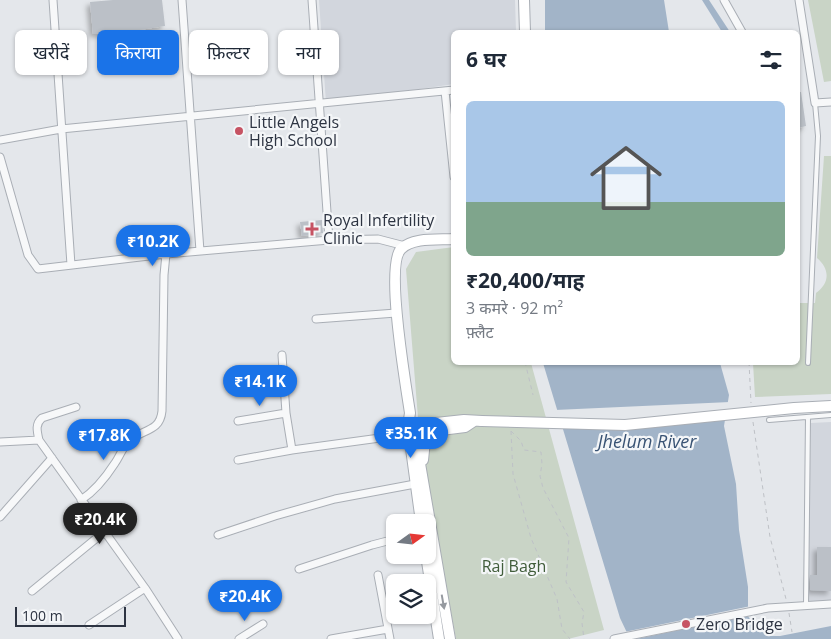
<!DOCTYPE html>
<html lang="hi">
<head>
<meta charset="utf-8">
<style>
	:root { --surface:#fff; --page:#f6f6f7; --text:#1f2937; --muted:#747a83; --line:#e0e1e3; --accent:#1a73e8 }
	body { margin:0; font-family:"Open Sans","Noto Sans Devanagari",sans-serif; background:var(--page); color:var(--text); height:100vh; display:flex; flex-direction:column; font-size:19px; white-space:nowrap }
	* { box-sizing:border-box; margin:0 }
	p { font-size:16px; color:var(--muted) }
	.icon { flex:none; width:28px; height:28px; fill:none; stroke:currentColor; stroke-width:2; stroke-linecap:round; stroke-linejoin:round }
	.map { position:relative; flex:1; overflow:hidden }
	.sheet { position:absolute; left:451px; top:30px; width:349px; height:335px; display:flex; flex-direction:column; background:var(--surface); border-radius:8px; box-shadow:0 1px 4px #0004 }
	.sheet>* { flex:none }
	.guide { position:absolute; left:15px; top:30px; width:361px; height:45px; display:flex; gap:10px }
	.needle { width:32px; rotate:75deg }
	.controls { position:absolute; left:386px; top:514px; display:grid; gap:10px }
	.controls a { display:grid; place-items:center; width:50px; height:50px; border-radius:8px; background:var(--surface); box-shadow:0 1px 4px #0004; font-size:25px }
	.scale { position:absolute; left:15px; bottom:12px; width:111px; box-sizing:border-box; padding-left:5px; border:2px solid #2d3442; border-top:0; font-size:14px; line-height:18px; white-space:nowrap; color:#2d3442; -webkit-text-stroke:4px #f4f6f8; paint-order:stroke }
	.price { position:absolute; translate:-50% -42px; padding:0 11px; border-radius:18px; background:var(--accent); color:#fff; font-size:16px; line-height:32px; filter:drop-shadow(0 1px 2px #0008) }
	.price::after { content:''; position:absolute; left:50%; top:30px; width:15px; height:11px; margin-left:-8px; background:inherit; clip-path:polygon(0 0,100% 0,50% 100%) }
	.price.selected { background:#222; color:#fff }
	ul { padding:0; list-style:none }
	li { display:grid; align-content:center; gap:10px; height:265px; padding:0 15px }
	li+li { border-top:1px solid var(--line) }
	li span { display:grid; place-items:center; height:155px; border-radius:8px; color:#555 }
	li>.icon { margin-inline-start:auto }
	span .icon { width:90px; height:90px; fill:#fffc; stroke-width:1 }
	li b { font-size:21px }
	h2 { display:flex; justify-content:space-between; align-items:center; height:60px; padding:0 15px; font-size:21px }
	.tag { padding:0 18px; border-radius:8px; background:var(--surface); box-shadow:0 1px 4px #0004; font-size:18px; line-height:45px }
	.tag.selected { background:var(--accent); color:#fff }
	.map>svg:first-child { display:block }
</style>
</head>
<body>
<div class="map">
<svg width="831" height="639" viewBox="0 0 831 639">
	<defs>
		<filter id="shadow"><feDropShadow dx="-3.5" dy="3.5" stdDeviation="2.5" flood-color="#0004"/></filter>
	</defs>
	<rect width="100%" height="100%" fill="#e4e7eb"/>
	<path fill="#d2d6dd" d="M319,0H515L516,32H454V84L326,103Z
		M831,422V600L807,602L811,423Z"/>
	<path fill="#c9d4c6" d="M808,0H831V81L824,82Z
		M824,156H831V394L755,397L753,363L798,362V303H815L816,293C830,283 830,269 817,258Z
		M454,247V362L531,363L604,630L568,639H456L421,455L406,269L416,252Z"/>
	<path fill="#a2b4c8" d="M545,0H664L669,32H545Z
		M702,0H709L730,32H722Z
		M543,363H720L729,395L724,426L736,484L739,530L748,587V616L754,625L768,636H780L831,626V639H630L620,618Z"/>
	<path fill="#e4e7eb" d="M730,402L727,418L559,425L555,410Z
		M751,606V615L636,639H627L624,632Z"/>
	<path fill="#bbc0c7" filter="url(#shadow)" d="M113,0H162L165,26L120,33L93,34L90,2Z
		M245,41L247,60L231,61L230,43Z
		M798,92H801L806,126L798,128Z
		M322,220L323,233L302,236L300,222Z
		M817,547H831V591L810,590V575H817Z"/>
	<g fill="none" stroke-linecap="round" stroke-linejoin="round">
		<g stroke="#a9aeb5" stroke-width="6">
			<path id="lane" d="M808,363L818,136L815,103
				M769,420L831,415
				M806,606L808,417"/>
		</g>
		<g stroke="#a9aeb5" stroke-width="9">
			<path id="street" d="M53,0L71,265
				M182,0L200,251
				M312,0L329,240
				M724,0L742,32
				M799,0L815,103L831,102
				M445,91L454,177
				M0,140L61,129L454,90
				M0,157L28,255L38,269L166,254L329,240L378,239L405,246
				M316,319L396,313
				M282,355L286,413L292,450
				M76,407L42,418C35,424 37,431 39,440L145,588L178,639
				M238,421L286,413
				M0,442L39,440
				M238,460L292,450L409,434
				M81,500C95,491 106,477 115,463C120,456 123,446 130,440C143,429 160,432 162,411L164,275L166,254
				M0,517L52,458
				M218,535L275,516L335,499L415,484
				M299,569L372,545L395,539
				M378,575L390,639
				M32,591L104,532
				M89,625L145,588
				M239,639L263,624
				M331,639L388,629
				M614,639L768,608L831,604"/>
		</g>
		<g stroke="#a9aeb5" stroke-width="12">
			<path id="secondary" d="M524,0L525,32
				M408,426L464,420L482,421
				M409,434L465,427L474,421
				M417,446L450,639
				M423,460L425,441L436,431
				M421,522L409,434L408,426L410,413C406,386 385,265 401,249C413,237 438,240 454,239
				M426,555L439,639"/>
		</g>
		<path stroke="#bec1c6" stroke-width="1" stroke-dasharray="4 4" stroke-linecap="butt" d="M525,362L533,395
			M749,362L751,403
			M753,422L770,537L786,599
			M511,431L521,441L524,450L541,452L542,464L540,476L543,488L569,538L566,582L584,612L582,623L584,639
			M511,431L513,474L531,538L557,599L562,629L570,639
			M789,613L792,632"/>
		<use href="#lane" stroke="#f7f8f9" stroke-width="4"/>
		<use href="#street" stroke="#f7f8f9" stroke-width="7"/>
		<use href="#secondary" stroke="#fff" stroke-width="10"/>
		<g stroke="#a9aeb5" stroke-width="12" stroke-linecap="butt">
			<path id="secondary-bridge" d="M482,421L625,425L794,408L831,406"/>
		</g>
		<use href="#secondary-bridge" stroke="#fff" stroke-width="10"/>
	</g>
	<defs><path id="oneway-solid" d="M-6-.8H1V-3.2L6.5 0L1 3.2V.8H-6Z" transform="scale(1.25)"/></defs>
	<use fill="#969aa0" href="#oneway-solid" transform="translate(443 602) rotate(80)"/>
	<g fill="#c65363" stroke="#f4f6f8" stroke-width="2">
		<circle cx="239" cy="131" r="5"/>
		<path d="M309.5 221.5h5v5h5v5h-5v5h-5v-5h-5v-5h5z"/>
		<circle cx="686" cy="624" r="5"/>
	</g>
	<g text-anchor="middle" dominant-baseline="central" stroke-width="4.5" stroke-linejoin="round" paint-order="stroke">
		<g font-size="16" fill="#2d3442" stroke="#f4f6f8" text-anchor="start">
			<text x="249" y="122">Little Angels<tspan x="249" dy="18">High School</tspan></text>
			<text x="323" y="220">Royal Infertility<tspan x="323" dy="18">Clinic</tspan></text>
			<text x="696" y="624">Zero Bridge</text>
		</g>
		<g font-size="16" fill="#415d3b" stroke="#f4f6f8">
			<text x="514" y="566">Raj Bagh</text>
		</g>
		<g font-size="18" font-style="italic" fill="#395374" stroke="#f4f6f8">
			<text x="647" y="441">Jhelum River</text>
		</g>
	</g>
</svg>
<div class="controls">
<a><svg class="needle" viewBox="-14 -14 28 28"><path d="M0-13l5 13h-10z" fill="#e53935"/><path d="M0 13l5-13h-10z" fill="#747a83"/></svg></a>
<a><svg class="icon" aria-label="layers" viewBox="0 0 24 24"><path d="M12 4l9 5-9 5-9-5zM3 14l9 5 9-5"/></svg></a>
</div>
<div class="scale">100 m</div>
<b class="price" style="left:153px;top:267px">₹10.2K</b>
<b class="price" style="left:260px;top:407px">₹14.1K</b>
<b class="price" style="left:411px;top:459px">₹35.1K</b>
<b class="price" style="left:104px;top:461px">₹17.8K</b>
<b class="price selected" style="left:100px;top:545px">₹20.4K</b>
<b class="price" style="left:245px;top:622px">₹20.4K</b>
<div class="guide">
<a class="tag">खरीदें</a>
<a class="tag selected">किराया</a>
<a class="tag">फ़िल्टर</a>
<a class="tag">नया</a>
</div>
<section class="sheet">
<h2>6 घर<svg class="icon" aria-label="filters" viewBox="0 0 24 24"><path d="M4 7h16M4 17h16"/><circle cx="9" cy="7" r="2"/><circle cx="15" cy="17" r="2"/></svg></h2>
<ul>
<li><span style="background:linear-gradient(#a9c7e8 65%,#7fa58c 0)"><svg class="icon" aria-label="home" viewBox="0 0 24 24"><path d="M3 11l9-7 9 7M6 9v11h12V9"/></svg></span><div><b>₹20,400/माह</b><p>3 कमरे · 92 m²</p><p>फ़्लैट</p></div></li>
</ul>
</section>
</div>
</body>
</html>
